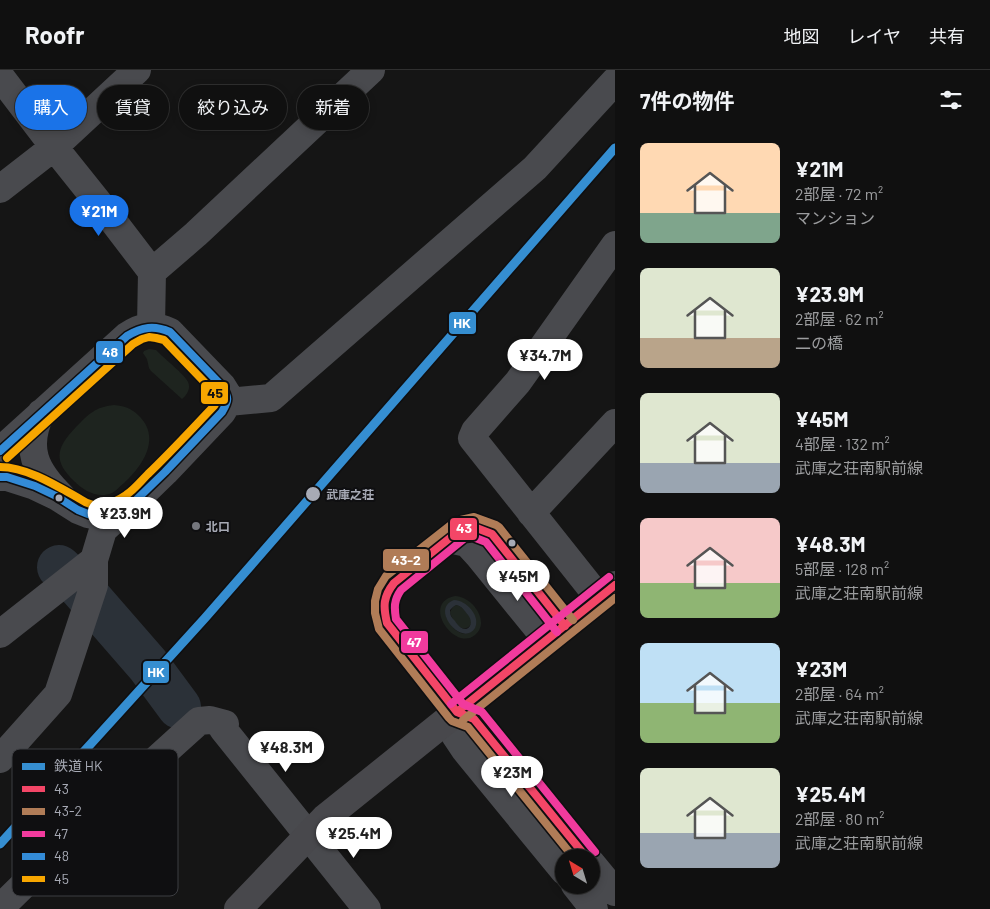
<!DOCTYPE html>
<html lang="ja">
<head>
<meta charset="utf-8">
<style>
	:root { --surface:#101010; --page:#1e1e1e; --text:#f1f3f6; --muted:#9c9d9f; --line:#303030; --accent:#1a73e8 }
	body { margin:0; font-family:Barlow,"Noto Sans JP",sans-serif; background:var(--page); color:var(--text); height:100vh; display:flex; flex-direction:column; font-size:19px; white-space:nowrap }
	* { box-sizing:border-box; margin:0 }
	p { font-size:16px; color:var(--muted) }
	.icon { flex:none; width:28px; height:28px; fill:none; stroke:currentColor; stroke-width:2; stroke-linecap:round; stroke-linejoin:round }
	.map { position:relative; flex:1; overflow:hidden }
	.side { display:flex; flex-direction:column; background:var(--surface); width:375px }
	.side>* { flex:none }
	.guide { position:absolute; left:15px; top:15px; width:475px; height:45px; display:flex; gap:10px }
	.needle { width:32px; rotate:322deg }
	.fabs { position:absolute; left:555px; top:779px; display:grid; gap:10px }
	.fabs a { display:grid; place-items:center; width:45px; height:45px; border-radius:50%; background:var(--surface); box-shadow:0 2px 8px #0003,0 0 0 1px var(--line); font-size:25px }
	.price { position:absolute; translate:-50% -42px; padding:0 11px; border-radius:18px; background:#fff; color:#222; font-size:16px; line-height:32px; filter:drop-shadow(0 1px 2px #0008) }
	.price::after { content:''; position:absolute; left:50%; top:30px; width:15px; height:11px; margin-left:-8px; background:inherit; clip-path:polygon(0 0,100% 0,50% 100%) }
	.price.on { background:var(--accent); color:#fff }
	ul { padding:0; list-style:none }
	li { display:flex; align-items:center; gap:15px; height:125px; padding:0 25px }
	li span { display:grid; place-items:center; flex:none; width:140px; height:100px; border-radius:8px; color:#555 }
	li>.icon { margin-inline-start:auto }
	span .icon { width:60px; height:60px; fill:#fffc; stroke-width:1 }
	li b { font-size:21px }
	h2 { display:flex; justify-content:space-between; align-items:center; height:60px; padding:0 25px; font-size:21px }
	.chip { padding:0 18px; border-radius:22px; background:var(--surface); box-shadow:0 2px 8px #0003,0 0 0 1px var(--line); font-size:18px; line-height:45px }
	.chip.on { background:var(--accent); color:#fff }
	header { display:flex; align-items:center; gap:30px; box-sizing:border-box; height:70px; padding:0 25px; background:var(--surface); border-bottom:1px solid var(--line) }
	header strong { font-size:24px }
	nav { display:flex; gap:28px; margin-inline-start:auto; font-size:18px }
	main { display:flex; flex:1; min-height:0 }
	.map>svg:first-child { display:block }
</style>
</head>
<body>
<header>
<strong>Roofr</strong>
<nav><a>地図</a><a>レイヤ</a><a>共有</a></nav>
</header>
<main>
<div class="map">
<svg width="615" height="839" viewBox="0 0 615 839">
	<rect width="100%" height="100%" fill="#151515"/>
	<path fill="#1e241f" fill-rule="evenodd" d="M149,279L156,280L159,283C165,289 185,305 188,312C191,318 187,325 182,329L151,301L149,298L147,289L143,283L144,281Z
		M114,335C124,336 131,338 138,345C162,367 143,396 124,413C120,416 116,421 112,423C98,429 84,421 74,411C52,390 57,377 76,357C89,344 95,337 114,335Z
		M455,526C472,526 491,552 475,565C455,582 420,533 455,526ZM451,531L473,543L476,551L469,563C457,566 452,556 446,547Z
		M456,535C461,536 463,538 466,542C467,544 470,546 471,549C473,554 468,560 462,558C456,556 451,547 450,542L453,537Z"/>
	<path fill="#2b3138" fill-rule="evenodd" d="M454,530C466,530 481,546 475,558C463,578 429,539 454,530ZM456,535C462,536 464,540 468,545C475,554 468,563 460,557C458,555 456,553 455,551C451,547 450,545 450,540L453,537Z"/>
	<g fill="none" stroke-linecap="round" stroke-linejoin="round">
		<path stroke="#2b3138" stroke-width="44" d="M59,497L81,518L148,595L179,637"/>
		<path stroke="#494a4e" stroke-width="28" d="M0,6L54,77L110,147L152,202L151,256
			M0,119L54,77L137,0
			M152,202L196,164L371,0
			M228,332L271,328L535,98L615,11
			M41,343C24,378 35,401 62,427
			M0,381L127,266C142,256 153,254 170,262L222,316L227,324L228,332L222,342L165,402L133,433L122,439L108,445L98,446L88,444L78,440L56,426L35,416L7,407H0
			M531,443L615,353
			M449,469L467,473L478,485L547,570
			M599,528L472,368L475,361L518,312L615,175
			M565,556L492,464L474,457L461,459L394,513C382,528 383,536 387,553L457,642L474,649L487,664L587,788
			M0,564L94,490
			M457,642L455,665L465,680L564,801
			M0,689L58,624L94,515V490L103,460L126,439
			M591,793L615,822
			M575,815L594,839
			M0,838L95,745L199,651L210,650L225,654L223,659L288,740L367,839"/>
		<path stroke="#48484c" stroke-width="28" d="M238,839L325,748L615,515"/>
		<g stroke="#0f0f11" stroke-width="11">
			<path id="bus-1" d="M565,556L492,464L474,457L461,459L394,513C383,527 383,536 387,553L457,642L474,649L587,788
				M457,642L615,515"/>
		</g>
		<g stroke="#0f0f11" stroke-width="11">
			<path id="bus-2" d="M573,550L499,457L496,455L474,447L456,451L386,506L378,519L375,531V543L379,559L449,648L452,651L468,657L574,788
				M463,650L615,528"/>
		</g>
		<g stroke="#0f0f11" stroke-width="11">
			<path id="bus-3" d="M557,562L486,472L473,467L465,468L401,520C394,530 394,537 396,549L463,634L482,642L595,782
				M451,634L609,507"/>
		</g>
		<g stroke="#0f0f11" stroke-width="11">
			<path id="bus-4" d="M0,381L127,266C142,257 154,255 170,262L222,316C229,328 229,330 222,342L165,402L133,433L108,445L98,446L88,444L78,440L56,426L35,416L7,407H0"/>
		</g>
		<g stroke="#0f0f11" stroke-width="11">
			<path id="bus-5" d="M0,397C27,397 57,416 80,429C87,434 97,437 105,435C112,433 120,429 126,425C134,420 141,411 148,404C171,382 192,359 214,336C218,330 218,328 214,322L164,270L156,268L149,267L142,269L133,274L7,388"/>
		</g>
		<use href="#bus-1" stroke="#f34667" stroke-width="8"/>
		<use href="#bus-2" stroke="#b07c57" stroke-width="8"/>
		<use href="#bus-3" stroke="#f13a9d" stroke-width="8"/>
		<use href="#bus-4" stroke="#338bd7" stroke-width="8"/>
		<use href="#bus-5" stroke="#f7a600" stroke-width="8"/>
		<g stroke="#0f0f11" stroke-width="12">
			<path id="rail-1" d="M0,774L205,548L615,78"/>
		</g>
		<use href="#rail-1" stroke="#358ed1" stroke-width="9"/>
	</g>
	<g fill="#a7aab5" stroke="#0f0f11" stroke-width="2">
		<circle cx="313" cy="424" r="8"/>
		<circle cx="59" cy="428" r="4.5"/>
		<circle cx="512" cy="473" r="4.5"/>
	</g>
	<circle fill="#74767d" stroke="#0f0f11" stroke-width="2" cx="196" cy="456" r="5"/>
	<g text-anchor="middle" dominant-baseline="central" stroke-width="4" stroke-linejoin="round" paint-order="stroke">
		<g font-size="12" font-weight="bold" fill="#a7aab5" stroke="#0f0f11" text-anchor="start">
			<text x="326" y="424">武庫之荘</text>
		</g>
		<g font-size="12" font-weight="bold" fill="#a7aab5" stroke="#0f0f11" text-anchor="start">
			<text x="206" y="456">北口</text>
		</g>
	</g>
	<rect x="12" y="679" width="166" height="147" rx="8" fill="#0f0f11" stroke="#3d3e42" stroke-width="1"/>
	<rect x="22" y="693" width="23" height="7" fill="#358ed1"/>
	<rect x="22" y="716" width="23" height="6" fill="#f34667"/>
	<rect x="22" y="738" width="23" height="7" fill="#b07c57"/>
	<rect x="22" y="761" width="23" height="6" fill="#f13a9d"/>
	<rect x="22" y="783" width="23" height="7" fill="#338bd7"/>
	<rect x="22" y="806" width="23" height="6" fill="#f7a600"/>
	<g font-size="14" fill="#a7aab5">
		<text x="54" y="701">鉄道 HK</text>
		<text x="54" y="724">43</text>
		<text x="54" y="746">43-2</text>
		<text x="54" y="769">47</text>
		<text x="54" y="791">48</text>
		<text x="54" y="814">45</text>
	</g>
	<g stroke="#0f0f11" stroke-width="2">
		<rect x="448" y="241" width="29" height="24" rx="5" fill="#358ed1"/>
		<rect x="95" y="270" width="29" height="24" rx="5" fill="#338bd7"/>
		<rect x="200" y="311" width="29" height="24" rx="5" fill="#f7a600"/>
		<rect x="449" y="447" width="29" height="24" rx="5" fill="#f34667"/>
		<rect x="382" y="478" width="48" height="24" rx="5" fill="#b07c57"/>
		<rect x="400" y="560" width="29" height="24" rx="5" fill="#f13a9d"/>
		<rect x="142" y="590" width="28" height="24" rx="5" fill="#358ed1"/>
	</g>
	<g font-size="14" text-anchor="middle" font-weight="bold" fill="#fff">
		<text x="462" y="258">HK</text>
		<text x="110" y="287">48</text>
		<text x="464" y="463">43</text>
		<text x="406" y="495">43-2</text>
		<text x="414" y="577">47</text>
		<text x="156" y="607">HK</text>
	</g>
	<g font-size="14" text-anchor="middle" font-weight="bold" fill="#111">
		<text x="215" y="328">45</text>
	</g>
</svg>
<div class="fabs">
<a><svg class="needle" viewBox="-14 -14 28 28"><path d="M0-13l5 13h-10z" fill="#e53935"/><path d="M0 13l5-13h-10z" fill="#9c9d9f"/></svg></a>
</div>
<b class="price on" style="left:99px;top:167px">¥21M</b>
<b class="price" style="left:545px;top:311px">¥34.7M</b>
<b class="price" style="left:125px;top:469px">¥23.9M</b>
<b class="price" style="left:518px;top:532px">¥45M</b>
<b class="price" style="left:286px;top:703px">¥48.3M</b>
<b class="price" style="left:512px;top:728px">¥23M</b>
<b class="price" style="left:354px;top:789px">¥25.4M</b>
<div class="guide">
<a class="chip on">購入</a>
<a class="chip">賃貸</a>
<a class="chip">絞り込み</a>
<a class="chip">新着</a>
</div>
</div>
<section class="side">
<h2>7件の物件<svg class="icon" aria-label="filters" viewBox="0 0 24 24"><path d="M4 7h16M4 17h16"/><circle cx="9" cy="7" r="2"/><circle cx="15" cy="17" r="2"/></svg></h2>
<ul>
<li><span style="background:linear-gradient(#ffd9b3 70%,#7fa58c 0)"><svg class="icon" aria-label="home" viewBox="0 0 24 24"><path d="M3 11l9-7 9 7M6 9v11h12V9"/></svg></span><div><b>¥21M</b><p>2部屋 · 72 m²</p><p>マンション</p></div></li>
<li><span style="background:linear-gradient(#dfe7d0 70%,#b9a48a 0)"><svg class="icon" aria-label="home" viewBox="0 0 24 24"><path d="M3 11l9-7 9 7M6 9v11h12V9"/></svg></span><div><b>¥23.9M</b><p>2部屋 · 62 m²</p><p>二の橋</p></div></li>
<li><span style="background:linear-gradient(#dfe7d0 70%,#9aa5b1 0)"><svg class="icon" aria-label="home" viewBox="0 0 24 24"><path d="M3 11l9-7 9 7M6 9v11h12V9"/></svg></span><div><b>¥45M</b><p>4部屋 · 132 m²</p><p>武庫之荘南駅前線</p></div></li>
<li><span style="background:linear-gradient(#f6c9c9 65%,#8fb573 0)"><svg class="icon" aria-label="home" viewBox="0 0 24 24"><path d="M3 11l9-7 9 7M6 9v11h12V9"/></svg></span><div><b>¥48.3M</b><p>5部屋 · 128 m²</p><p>武庫之荘南駅前線</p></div></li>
<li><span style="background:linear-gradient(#bfe0f5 60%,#8fb573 0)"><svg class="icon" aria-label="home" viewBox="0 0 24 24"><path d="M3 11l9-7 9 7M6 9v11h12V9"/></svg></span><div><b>¥23M</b><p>2部屋 · 64 m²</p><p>武庫之荘南駅前線</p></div></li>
<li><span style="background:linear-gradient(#dfe7d0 65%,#9aa5b1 0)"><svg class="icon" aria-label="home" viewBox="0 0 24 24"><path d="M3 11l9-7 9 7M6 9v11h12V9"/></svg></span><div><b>¥25.4M</b><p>2部屋 · 80 m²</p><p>武庫之荘南駅前線</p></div></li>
</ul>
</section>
</main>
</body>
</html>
